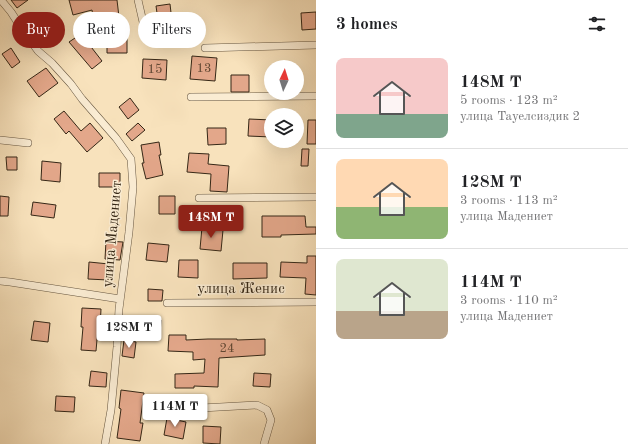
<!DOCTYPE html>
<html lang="en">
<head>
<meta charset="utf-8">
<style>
	:root { --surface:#fff; --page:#f2f2f2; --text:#202124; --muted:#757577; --line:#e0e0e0; --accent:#8f2418 }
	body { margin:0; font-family:"Old Standard TT",serif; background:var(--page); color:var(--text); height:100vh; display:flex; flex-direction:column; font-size:15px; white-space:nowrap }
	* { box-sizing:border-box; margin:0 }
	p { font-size:13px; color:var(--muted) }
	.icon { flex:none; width:22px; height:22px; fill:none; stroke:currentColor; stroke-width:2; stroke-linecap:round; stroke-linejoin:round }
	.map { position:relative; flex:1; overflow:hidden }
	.details { display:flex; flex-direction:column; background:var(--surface); width:312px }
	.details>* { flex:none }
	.top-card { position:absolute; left:12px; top:12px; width:244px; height:36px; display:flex; gap:8px }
	.needle { width:26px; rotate:4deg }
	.buttons { position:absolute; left:264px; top:60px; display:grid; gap:8px }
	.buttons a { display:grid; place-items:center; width:40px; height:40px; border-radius:50%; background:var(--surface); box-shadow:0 4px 16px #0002; font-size:20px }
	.price { position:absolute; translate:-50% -34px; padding:0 9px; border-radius:4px; background:#fff; color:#222; font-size:13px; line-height:26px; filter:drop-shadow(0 1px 2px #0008) }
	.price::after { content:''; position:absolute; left:50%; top:24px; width:12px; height:9px; margin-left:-6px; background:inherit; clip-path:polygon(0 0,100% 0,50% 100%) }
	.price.on { background:var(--accent); color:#fff }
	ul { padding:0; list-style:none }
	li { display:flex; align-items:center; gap:12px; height:100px; padding:0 20px }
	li+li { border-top:1px solid var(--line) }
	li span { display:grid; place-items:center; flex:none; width:112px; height:80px; border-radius:8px; color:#555 }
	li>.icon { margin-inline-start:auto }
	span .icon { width:48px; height:48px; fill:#fffc; stroke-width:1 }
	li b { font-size:17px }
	h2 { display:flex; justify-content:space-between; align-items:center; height:48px; padding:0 20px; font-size:17px }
	.tag { padding:0 14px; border-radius:18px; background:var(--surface); box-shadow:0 4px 16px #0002; font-size:14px; line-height:36px }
	.tag.on { background:var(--accent); color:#fff }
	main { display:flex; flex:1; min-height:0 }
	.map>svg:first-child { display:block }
</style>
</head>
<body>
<main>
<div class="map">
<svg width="316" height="444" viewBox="0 0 316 444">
	<rect width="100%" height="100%" fill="#f8e2bc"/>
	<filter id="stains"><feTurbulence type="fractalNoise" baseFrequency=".005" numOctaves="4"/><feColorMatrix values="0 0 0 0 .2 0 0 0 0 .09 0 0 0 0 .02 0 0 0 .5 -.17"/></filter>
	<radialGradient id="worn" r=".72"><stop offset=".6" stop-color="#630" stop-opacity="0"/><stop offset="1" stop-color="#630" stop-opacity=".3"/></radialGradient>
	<path fill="#e3a78a" stroke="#352716" d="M11,0H28L17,8Z
		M69,0H117L121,34H127V53H107V30L95,31L92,10L73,15Z
		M170,4L173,30H178L177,46H161L162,20H158L156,6Z
		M316,12V29L302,30L301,13Z
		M43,20L52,35L38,43L29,29Z
		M81,34L102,61L92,69L69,42Z
		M11,48L20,62L12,68L2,54Z
		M192,56L217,58L215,81L190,79Z
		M143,59L167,60L166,80L142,78Z
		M46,68L58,83L39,97L27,81Z
		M231,75H249V92H231Z
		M130,98L139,110L128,119L119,107Z
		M64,111L81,131L90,123L103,138L87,152L69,131L66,134L54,119Z
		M249,119L271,120V137L248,136Z
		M308,120H316V144H307Z
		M138,123L145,130L132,141L126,134Z
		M207,128H226V144L208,145Z
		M159,142L161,155H159L163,175L146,179L142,163H144L141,145Z
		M302,149H309L308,166H301Z
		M189,153L209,154L208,164L229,166L227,192L210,191L211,174L187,172Z
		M6,157H17V170H7Z
		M42,161L61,163L60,182L41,180Z
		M99,173H120V187H99Z
		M0,196L9,197L8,216H0Z
		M159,196H175V214H159Z
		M33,202L56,205L54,218L31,215Z
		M262,216H305L306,227H316V234L281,235V237H262Z
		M202,227L223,230L221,251L200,249Z
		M106,241L123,242L120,260L105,259Z
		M148,243L169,245L167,262L146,260Z
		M307,256H316V295L305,294L306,278L280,277L281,262L307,263Z
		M179,260H198V278L178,277Z
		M89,262L109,264L108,280L88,279Z
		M233,263H267V278L233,279Z
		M148,289L163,290L162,301H148Z
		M82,308L101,309L100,328H98L96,351L81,350L83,327H81Z
		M146,319L161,320L160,335L146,334Z
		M34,321L50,323L48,342L31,340Z
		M169,335H186V340L208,339H237V340L265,339V355L219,358L218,387L194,386V388H175V374L204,373L205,359L193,360V352L168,351Z
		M124,340L136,342L134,358L122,356Z
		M91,371L107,373L106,387L89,386Z
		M254,373L271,374L270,387L253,386Z
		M121,390L144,393L140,423H143L140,441L117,438L121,409L119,408Z
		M56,396L75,397L74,412L55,411Z
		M167,418L186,422L183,439L164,435Z
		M203,426L221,427L220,444L203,443Z"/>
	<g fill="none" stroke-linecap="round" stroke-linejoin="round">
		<g stroke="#665640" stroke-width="8">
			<path id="street" d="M1,0L11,12L22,29L38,51L52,63L71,84L82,99L116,138L131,159L133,187L129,232L119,309L117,347L111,410L105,444
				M138,0L143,22
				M205,48L316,45
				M191,97L316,96
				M0,140L28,143
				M199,198L316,197
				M0,281L10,282L120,299
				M167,303L316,302
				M165,410L257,405L267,410L271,420L264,444"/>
		</g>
		<use href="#street" stroke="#faecd3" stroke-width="7"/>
	</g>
	<g text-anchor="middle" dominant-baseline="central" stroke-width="3" stroke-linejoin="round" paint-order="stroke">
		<g font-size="13" fill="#604733">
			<text x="204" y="68">13</text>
			<text x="155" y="69">15</text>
			<text x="227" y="348">24</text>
		</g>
		<g font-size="15" fill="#352716" stroke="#faecd3">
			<text transform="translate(113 234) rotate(-85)">улица Мадениет</text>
			<text x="241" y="289">улица Женис</text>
		</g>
	</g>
	<rect width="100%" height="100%" filter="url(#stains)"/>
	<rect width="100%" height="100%" fill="url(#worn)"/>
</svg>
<div class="buttons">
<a><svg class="needle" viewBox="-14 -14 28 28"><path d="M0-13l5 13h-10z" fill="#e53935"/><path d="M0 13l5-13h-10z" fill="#757577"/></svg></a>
<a><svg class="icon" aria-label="layers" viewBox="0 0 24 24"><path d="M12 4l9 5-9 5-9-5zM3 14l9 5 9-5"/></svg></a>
</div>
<b class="price on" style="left:211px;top:239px">148M ₸</b>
<b class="price" style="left:129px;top:349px">128M ₸</b>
<b class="price" style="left:175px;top:428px">114M ₸</b>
<div class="top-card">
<a class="tag on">Buy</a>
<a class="tag">Rent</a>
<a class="tag">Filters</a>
</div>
</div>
<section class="details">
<h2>3 homes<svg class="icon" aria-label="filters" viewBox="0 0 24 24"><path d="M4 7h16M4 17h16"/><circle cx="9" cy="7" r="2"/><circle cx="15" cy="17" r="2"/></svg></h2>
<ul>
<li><span style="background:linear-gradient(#f6c9c9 70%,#7fa58c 0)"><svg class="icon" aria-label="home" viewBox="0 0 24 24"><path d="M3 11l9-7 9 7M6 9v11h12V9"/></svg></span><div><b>148M ₸</b><p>5 rooms · 123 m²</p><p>улица Тауелсиздик 2</p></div></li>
<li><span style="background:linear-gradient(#ffd9b3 60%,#8fb573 0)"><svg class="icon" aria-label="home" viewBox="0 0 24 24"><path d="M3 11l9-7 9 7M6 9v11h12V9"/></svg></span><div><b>128M ₸</b><p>3 rooms · 113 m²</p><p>улица Мадениет</p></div></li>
<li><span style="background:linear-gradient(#dfe7d0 65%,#b9a48a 0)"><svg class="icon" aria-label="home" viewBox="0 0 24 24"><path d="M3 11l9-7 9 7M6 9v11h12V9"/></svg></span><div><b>114M ₸</b><p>3 rooms · 110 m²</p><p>улица Мадениет</p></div></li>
</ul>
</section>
</main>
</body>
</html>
